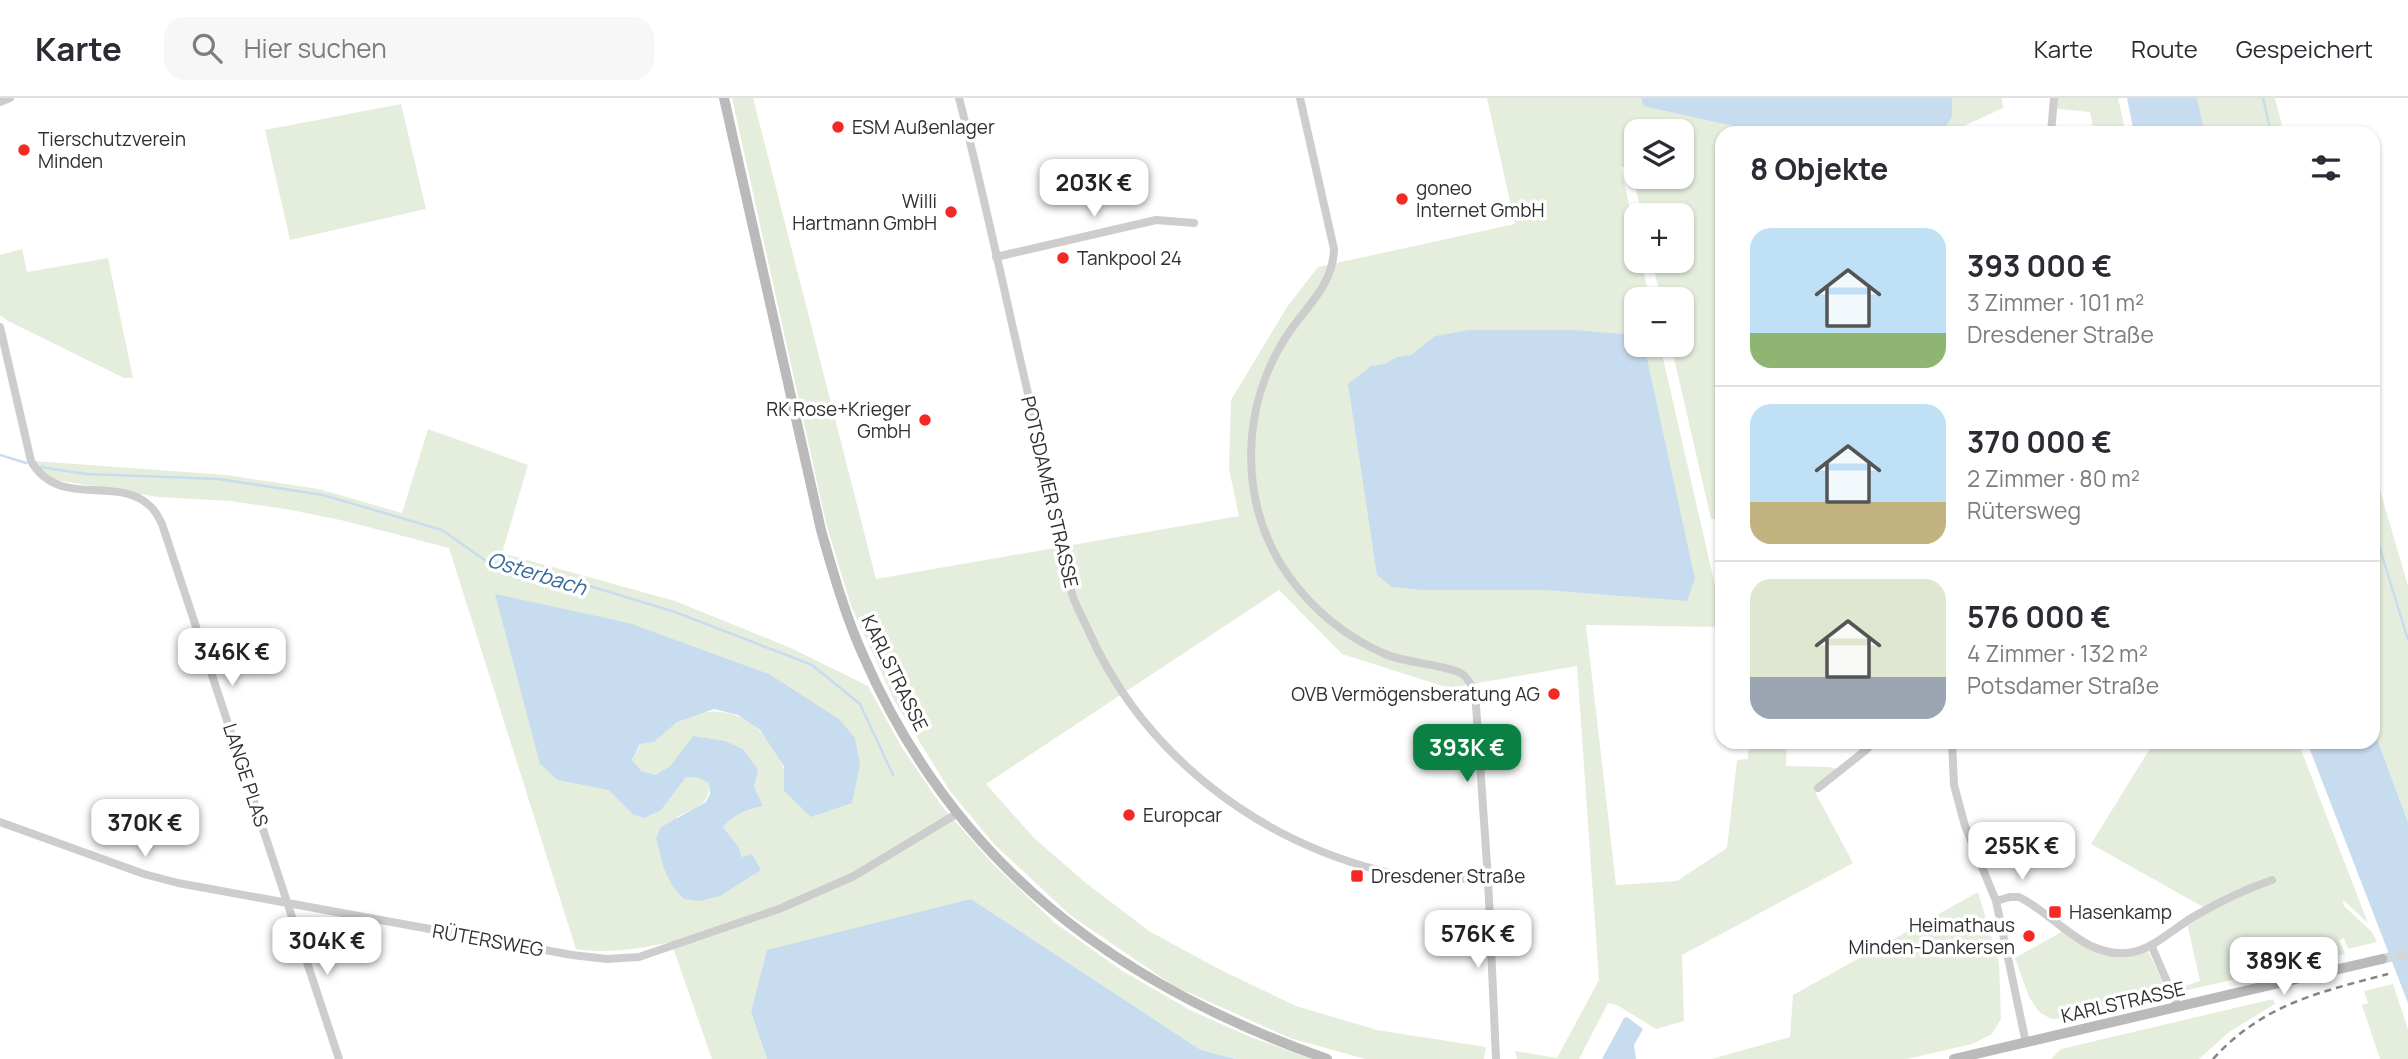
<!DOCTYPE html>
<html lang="de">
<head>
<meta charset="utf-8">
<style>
	:root { --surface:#fff; --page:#f7f7f7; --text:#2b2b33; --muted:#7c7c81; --line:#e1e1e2; --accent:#0b8043 }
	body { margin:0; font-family:Manrope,sans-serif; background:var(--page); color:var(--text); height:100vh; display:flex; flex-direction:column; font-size:26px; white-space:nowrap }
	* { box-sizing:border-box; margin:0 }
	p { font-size:23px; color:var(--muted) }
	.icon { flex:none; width:38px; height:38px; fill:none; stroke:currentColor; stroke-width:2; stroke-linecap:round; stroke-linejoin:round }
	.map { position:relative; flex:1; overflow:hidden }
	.sheet { position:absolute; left:1715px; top:28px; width:665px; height:623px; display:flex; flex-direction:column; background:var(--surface); border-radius:21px; box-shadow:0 2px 5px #0004 }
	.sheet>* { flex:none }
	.fabs { position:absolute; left:1624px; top:21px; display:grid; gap:14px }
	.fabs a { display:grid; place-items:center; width:70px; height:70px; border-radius:14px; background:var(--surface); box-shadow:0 2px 5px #0004; font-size:35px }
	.price { position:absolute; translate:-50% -60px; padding:0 16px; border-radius:14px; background:#fff; color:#222; font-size:23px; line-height:46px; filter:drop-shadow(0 2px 4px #0008) }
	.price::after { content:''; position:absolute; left:50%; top:42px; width:21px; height:16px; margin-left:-10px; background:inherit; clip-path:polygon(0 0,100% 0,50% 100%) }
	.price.current { background:var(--accent); color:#fff }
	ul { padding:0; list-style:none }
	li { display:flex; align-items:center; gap:21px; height:175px; padding:0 35px }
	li+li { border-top:2px solid var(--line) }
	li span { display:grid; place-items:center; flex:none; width:196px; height:140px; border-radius:21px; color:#555 }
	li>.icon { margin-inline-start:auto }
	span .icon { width:84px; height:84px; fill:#fffc; stroke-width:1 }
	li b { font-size:30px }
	h2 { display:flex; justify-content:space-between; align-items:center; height:84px; padding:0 35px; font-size:30px }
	header { display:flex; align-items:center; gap:42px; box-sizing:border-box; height:98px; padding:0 35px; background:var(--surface); border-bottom:2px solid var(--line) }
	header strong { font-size:33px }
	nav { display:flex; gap:38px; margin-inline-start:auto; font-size:24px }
	.search { width:490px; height:63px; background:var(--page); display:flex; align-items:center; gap:18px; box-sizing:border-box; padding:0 24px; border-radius:21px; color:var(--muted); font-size:26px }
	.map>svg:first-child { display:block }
</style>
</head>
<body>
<header>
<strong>Karte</strong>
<div class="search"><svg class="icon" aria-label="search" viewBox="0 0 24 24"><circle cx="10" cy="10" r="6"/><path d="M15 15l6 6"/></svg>Hier suchen</div>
<nav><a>Karte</a><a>Route</a><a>Gespeichert</a></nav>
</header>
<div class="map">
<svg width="2408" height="961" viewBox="0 0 2408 961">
	<rect width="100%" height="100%" fill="#fff"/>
	<path fill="#e5eedd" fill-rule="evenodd" d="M732,0H753L876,481L1239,418L1229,371L1231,302L1287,209L1318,169L1515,126L1487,0H1641L1643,8L1952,18V0H2002L2003,10L1966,27V35H1722V421H1711L1671,247H1682V201H1661L1652,163H1682V117H1642L1631,70L1621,69L1636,140V163H1641L1650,201H1636V247H1660L1722,518V529L1586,527L1616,787L1677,783L1727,750L1737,662L1748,661L1749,644H1787L1786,668L1829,669L1842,672L1815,694L1853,765L1682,857L1684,923L1656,931L1617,907L1608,905L1579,961H1517L1515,953L1557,960L1599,882L1577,568L1449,590L1342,556L1279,492L986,686L1034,740L1086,785L1149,833L1219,871L1296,908L1377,932L1486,949L1484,961H1365L1290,940L1174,888L1070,817L994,746L950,693L895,604L851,508L826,425ZM1636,33H1682V79H1636Z
		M2057,0H2118L2126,35H2094L2090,14L2057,11Z
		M2197,0H2275L2284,35H2205Z
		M401,6L426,111L290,142L265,32Z
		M22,151L27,174L108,160L133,280H124L8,223L0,217V157Z
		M428,331L528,367L502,455L675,503L791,550L868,588L901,648L941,707L992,765L1055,825L1121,872L1190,912L1248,938L1311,961H1236L1201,952L971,801L751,914L767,961H712L671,844C639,851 608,856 576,851L449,450L345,423L286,411L230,403L158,399L56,382L44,375L35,363L226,377L319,391L402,415ZM629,525L852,705L784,693C784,685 786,673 782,666C763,621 721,599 677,624C661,633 661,644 641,646L632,662L642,673L655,677L670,668L693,638L749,710L732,719L723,729L738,748L742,759L676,719C694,710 711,708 709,685L698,680L686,679L632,716L608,692Z
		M2373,368L2408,488V724L2373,630Z
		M2154,644H2298L2368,825L2343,802L2344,808L2372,834L2377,844L2348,851L2344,840L2339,842L2345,856L2175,895L2173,892L2200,883L2186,821L2203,809L2091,746Z
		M1978,794L1999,865L2001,921L1992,936L1972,946L1907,961H1712L1790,939L1793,897Z
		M2063,833L2088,849L2139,856L2148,853L2169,897L2072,920L2051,921L2039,914L2029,899L2015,860Z
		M2393,886L2408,931V961H2380L2362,907L2368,905L2364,893Z
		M2273,901L2275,906L2229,934L2199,961H2051L2061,951Z"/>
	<path fill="#c8dcef" d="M1641,0H1952V18L1945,30L1747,31L1643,8Z
		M2127,0H2197L2205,35H2134Z
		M1469,232H1575L1636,237V247H1644L1695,481L1687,503L1544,492H1423L1392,489L1377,477L1348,286L1371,268L1384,266L1397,259L1411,257L1435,238Z
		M495,496L629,525L769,576L839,621L855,640L860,666L852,705L811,719L784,693V668L760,632L738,617L714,611L677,624L654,644L640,646L632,662L642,673L655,677L670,668L693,638L725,643L743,651L758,672L754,689L763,708C746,711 735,716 723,729L738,748L742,759L752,756L761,772L720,798L700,803L684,801L673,789L664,771L656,740L661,729L706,704L710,696L709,685L698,680L686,679L661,712L644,720L632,716L608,692L558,682L540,666Z
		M2373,630L2408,724V905L2307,644H2373Z
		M971,801L1201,952L1236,961H767L751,914L767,852Z
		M1627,919L1643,931L1634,947L1636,961H1602L1624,920Z"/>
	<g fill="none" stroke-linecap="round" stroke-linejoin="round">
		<path stroke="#c8dcef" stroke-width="2.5" d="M2263,0L2271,35
			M0,357L26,365
			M40,369L87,376L219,381L323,397L442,432L486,463L570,482L675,514L812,567L860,606L893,677
			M2373,428L2408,542"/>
		<path stroke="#d6d6d6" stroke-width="10" stroke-dasharray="10 5" stroke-linecap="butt" d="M2382,861L2408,855"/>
		<path stroke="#cdcdcd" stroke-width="8" d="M959,0C987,108 1009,217 1035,325C1044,366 1054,408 1063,449C1066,464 1068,481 1072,496C1076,509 1084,522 1089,534C1143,654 1252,739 1378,772C1414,781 1451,781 1488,781
			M1300,0L1334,151C1333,186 1309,206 1290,233C1240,305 1237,404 1288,477C1313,512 1346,539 1385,556C1405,565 1448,567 1462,576C1468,580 1471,587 1475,593L1488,781L1496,961
			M0,4L10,0
			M2051,35L2054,0
			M996,159L1156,122L1194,125
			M0,229L31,363C59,412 117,376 150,408C155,412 159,420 162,426L339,961
			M1952,644L1954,687L1965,728L1996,803L2026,945
			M1818,690L1866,652L1873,644
			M0,724L144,776L178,785L572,857L607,861L639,859L779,811L854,778L958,715
			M1996,803L2010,799H2019C2045,812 2065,835 2091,848C2137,869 2158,841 2193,819C2217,805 2246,791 2272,782
			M2152,849L2178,909"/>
		<path stroke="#bababa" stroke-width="10" d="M724,0L821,432C833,474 845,517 863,557C954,767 1117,887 1327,961
			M1954,961L2382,861"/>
		<path stroke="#858585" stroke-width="2.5" stroke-dasharray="7 5" stroke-linecap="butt" d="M2213,961C2263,906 2320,894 2388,876"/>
	</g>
	<g fill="#f42925" stroke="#fff" stroke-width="2.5">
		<circle cx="838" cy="29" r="7"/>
		<circle cx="24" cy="52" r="7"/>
		<circle cx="1402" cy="101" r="7"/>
		<circle cx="951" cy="114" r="7"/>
		<circle cx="1063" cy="160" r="7"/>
		<circle cx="925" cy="322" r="7"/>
		<circle cx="1554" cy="596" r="7"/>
		<circle cx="1129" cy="717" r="7"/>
		<rect x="1350" y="771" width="14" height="14" rx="3.5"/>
		<rect x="2048" y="807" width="14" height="14" rx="3.5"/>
		<circle cx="2029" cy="838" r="7"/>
	</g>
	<g text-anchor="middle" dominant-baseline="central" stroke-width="7" stroke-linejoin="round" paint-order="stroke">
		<g font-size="19" fill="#303030" stroke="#fff" text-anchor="start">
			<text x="852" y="29">ESM Außenlager</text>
			<text x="38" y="41">Tierschutzverein<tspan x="38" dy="22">Minden</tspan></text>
			<text x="1416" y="90">goneo<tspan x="1416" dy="22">Internet GmbH</tspan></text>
			<text x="937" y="103" text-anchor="end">Willi<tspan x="937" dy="22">Hartmann GmbH</tspan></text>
			<text x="1077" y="160">Tankpool 24</text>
			<text x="911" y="311" text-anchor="end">RK Rose+Krieger<tspan x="911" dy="22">GmbH</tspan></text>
			<text x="1540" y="596" text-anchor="end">OVB Vermögensberatung AG</text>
			<text x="1143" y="717">Europcar</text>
			<text x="1371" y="778">Dresdener Straße</text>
			<text x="2069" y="814">Hasenkamp</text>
			<text x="2015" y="827" text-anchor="end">Heimathaus<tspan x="2015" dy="22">Minden-Dankersen</tspan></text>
		</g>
		<g font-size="19" fill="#303030" stroke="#fff">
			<text transform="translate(1050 394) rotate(77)">POTSDAMER STRASSE</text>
			<text transform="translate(895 575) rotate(64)">KARLSTRASSE</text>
			<text transform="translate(246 677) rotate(72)">LANGE PLAS</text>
			<text transform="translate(488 842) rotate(10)">RÜTERSWEG</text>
			<text transform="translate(2123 904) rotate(-13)">KARLSTRASSE</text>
		</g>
		<g font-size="21" font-style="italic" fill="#366a9a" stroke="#fff">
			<text transform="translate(537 475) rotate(17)">Osterbach</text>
		</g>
	</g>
</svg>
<div class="fabs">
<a><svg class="icon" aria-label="layers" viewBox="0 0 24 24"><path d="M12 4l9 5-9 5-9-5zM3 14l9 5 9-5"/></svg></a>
<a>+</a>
<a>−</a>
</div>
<b class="price" style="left:1094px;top:121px">203K €</b>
<b class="price" style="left:232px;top:590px">346K €</b>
<b class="price current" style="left:1467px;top:686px">393K €</b>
<b class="price" style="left:145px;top:761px">370K €</b>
<b class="price" style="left:2022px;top:784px">255K €</b>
<b class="price" style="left:1478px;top:872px">576K €</b>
<b class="price" style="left:327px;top:879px">304K €</b>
<b class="price" style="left:2284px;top:899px">389K €</b>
<section class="sheet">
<h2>8 Objekte<svg class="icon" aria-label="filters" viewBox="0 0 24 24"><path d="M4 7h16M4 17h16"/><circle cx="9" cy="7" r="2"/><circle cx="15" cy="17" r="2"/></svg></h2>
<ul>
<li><span style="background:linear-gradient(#bfe0f5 75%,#8fb573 0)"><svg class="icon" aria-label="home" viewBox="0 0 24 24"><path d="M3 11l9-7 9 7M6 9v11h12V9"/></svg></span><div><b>393 000 €</b><p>3 Zimmer · 101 m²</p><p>Dresdener Straße</p></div></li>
<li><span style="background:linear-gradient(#bfe0f5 70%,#c2b280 0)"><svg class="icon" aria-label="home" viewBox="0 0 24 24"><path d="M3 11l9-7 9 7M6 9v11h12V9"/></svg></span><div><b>370 000 €</b><p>2 Zimmer · 80 m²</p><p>Rütersweg</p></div></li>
<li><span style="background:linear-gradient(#dfe7d0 70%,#9aa5b1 0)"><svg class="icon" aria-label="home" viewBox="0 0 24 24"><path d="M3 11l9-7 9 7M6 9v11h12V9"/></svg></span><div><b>576 000 €</b><p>4 Zimmer · 132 m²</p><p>Potsdamer Straße</p></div></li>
</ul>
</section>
</div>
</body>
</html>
